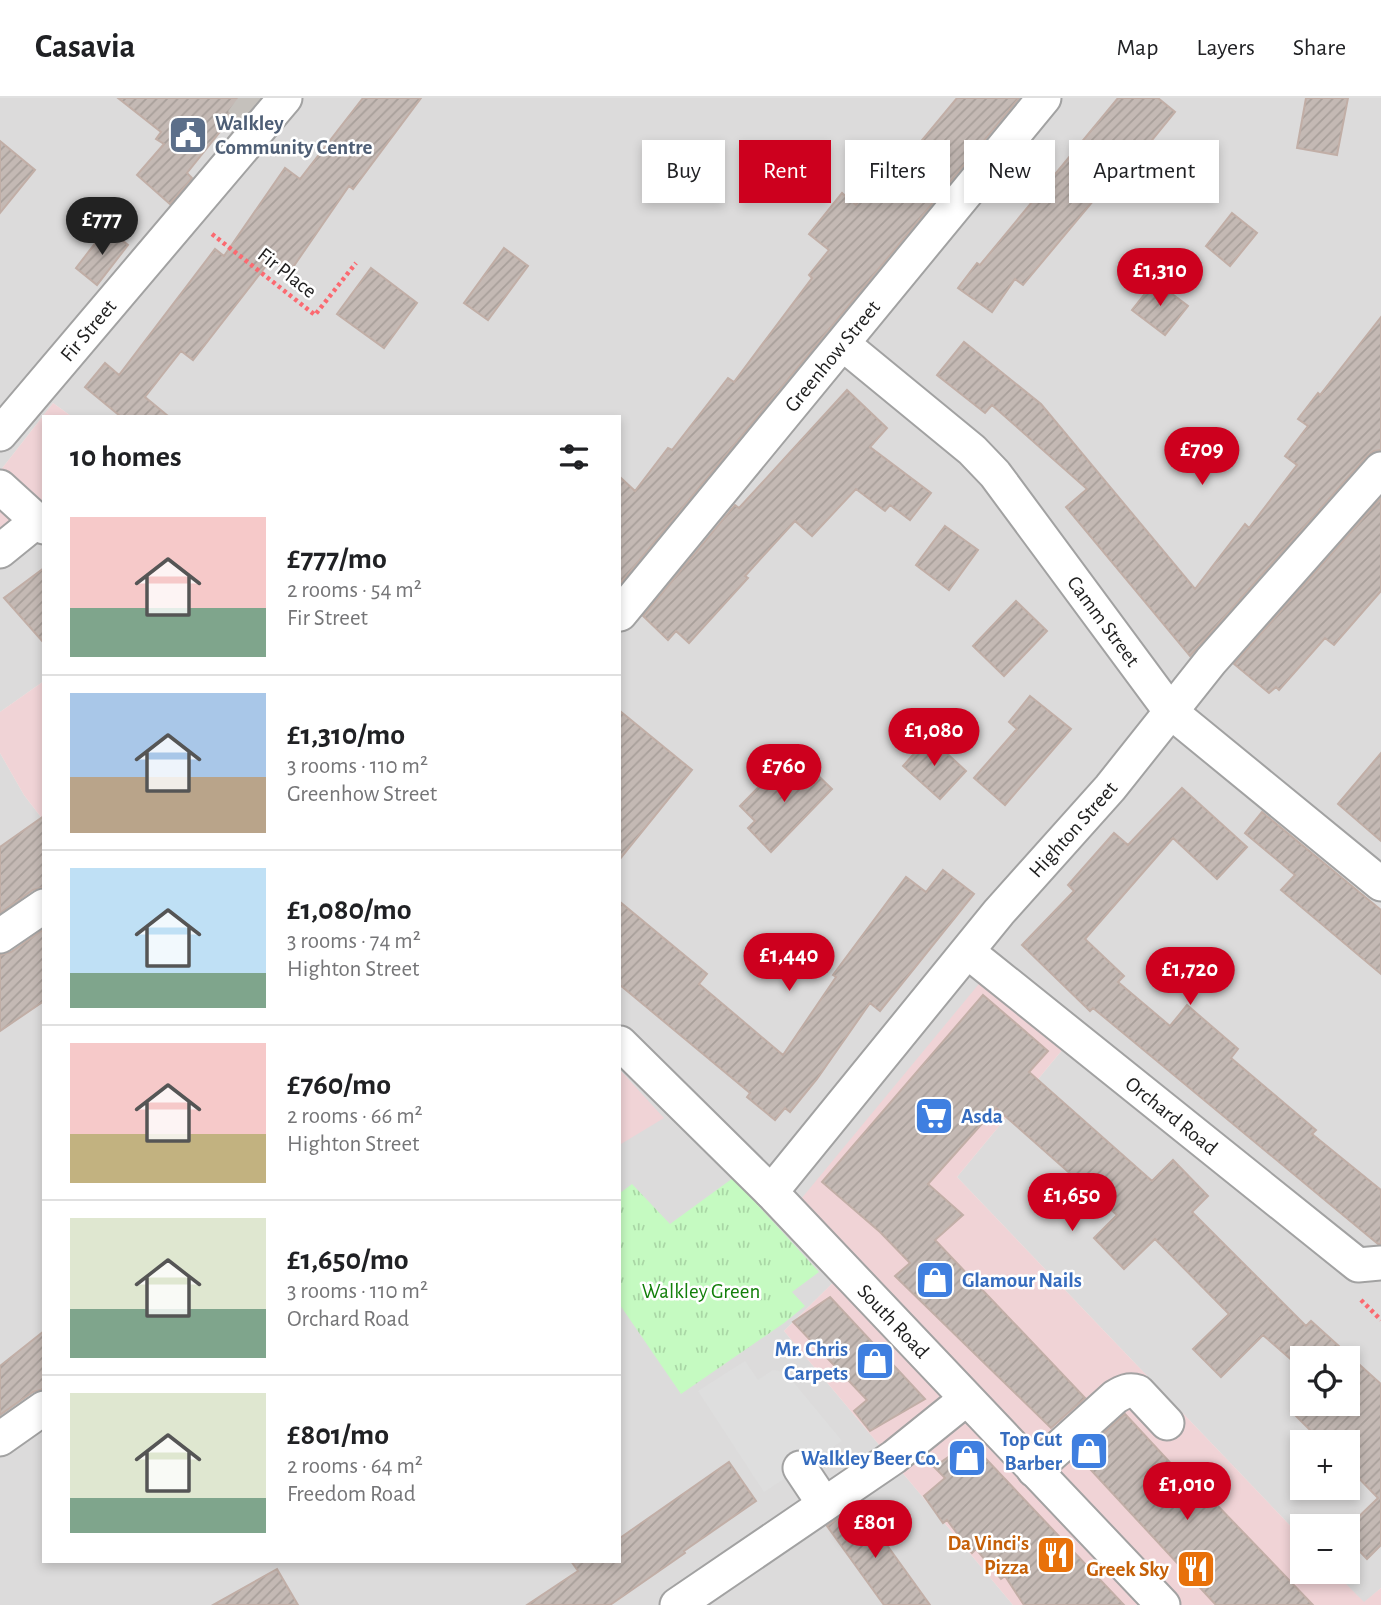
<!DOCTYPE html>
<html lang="en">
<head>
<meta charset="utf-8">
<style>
	:root { --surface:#fff; --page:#f2f2f2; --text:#202124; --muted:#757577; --line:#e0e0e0; --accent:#cd001e }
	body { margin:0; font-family:"Alegreya Sans",sans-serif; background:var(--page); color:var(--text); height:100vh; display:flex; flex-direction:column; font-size:26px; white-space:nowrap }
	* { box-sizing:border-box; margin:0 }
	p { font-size:23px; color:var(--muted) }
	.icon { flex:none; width:38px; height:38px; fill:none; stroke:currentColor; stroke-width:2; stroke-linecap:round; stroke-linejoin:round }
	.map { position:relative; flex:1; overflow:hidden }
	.sheet { position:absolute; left:42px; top:317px; width:579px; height:1148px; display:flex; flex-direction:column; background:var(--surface); border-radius:0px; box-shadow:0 4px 10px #0003 }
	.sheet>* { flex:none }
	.hud { position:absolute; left:642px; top:42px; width:634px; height:63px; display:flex; gap:14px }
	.fabs { position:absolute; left:1290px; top:1248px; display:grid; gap:14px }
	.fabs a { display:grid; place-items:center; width:70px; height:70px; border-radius:0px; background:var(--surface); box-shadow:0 4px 10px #0003; font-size:35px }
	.price { position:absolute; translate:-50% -60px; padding:0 16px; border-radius:24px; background:var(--accent); color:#fff; font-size:23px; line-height:46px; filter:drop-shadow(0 2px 4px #0008) }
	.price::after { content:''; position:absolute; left:50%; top:42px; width:21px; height:16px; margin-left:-10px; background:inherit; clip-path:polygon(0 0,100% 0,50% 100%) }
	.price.active { background:#222; color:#fff }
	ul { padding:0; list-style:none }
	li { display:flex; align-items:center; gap:21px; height:175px; padding:0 28px }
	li+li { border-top:2px solid var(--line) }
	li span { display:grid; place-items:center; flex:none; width:196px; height:140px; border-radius:0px; color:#555 }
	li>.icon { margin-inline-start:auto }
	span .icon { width:84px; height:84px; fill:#fffc; stroke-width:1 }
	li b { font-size:30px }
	h2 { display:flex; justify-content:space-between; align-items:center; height:84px; padding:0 28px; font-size:30px }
	.chip { padding:0 24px; border-radius:0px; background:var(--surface); box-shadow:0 4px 10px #0003; font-size:24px; line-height:63px }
	.chip.active { background:var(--accent); color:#fff }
	header { display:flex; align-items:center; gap:42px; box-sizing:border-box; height:98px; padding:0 35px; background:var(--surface); border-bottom:2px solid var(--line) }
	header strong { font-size:33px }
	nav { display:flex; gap:38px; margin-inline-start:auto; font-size:24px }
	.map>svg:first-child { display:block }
</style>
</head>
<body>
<header>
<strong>Casavia</strong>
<nav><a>Map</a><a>Layers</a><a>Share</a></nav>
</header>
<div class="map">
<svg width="1381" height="1507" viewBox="0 0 1381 1507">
	<defs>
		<pattern id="park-tufts" width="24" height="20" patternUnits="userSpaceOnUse" patternTransform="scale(1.75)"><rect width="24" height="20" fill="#c5fac1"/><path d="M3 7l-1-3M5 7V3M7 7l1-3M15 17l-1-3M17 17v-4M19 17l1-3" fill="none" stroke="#a9d6a5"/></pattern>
		<pattern id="building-hatch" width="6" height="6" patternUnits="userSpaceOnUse" patternTransform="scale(1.75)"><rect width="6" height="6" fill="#c4b9b4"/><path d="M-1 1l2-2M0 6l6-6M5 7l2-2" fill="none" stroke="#a89f9a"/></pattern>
	</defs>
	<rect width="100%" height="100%" fill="#efeae4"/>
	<path fill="#dcdbdb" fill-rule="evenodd" d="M0,0H1381V1490L1364,1505L1334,1474H1348V1428H1302V1440L957,1079L1063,951L801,1101L857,1161L784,1233L1013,1507H0V655L24,697L44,723V1463H620V318H71L53,305L0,373ZM1302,1260H1348V1306H1302ZM1302,1344H1348V1390H1302Z
		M44,436V583L0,614V460Z"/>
	<path fill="#f0d3d6" d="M53,305L71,318H44V436L0,460V373Z
		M44,583V723L24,697L0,655V614Z
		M983,881L1063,951L957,1079L1302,1440V1474H1334L1364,1504L1381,1490V1507H1013L784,1233L857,1161L801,1101Z
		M620,972L664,1020L621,1046L620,1044Z"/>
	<path fill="url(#park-tufts)" d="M733,1080L819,1174L792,1194L805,1208L784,1225L681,1296L620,1207V1095L632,1086L670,1126Z"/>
	<path fill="#dedede" d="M745,1263L758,1282L773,1272L785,1274L842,1343L764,1394L698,1293Z"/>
	<path fill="url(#building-hatch)" stroke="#c1aea6" stroke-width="2" d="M118,0H247L187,75L192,80L170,106L137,77L164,46L156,41L161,34Z
		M363,0H421L353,91L349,88L289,175L274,164L269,171L266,168L193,262L181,253L145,299L168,318H120L85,289L105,265L119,277L215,151L224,158L285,70L300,81Z
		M957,0H1019L620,486V379L635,393L668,350L672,352L728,280L734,284L812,180L809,177L829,152L809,136L842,95L856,107L895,49L909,58Z
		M1118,0H1158L1175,14L1108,96L1103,91L1023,187L1015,181L992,214L958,190L977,165L980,167Z
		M1306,0H1348L1337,57L1297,50Z
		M0,43L35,72L0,115Z
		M1232,115L1257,135L1230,168L1206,148Z
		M107,130L128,147L97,187L76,170Z
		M504,150L528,168L488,222L464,205Z
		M371,170L417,205L384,250L337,216Z
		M1155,183L1188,208L1165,237L1132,212Z
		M1381,219V352L1374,353L1367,358L1190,558L1066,409L1087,391L992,307L985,315L937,277L964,244L1041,306L1195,491L1245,426L1249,430L1297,367L1285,358L1308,328L1298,321L1318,295L1320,297Z
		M847,292L887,330L870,349L931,395L910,422L890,407L885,413L856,391L812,438L795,423L745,478L748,480L689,545L676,533L668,542L643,518L735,407L739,410Z
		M1381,400V493L1334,547L1325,540L1279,592L1276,589L1269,595L1234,566Z
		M945,428L978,452L949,492L916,467Z
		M44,470V545L4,500Z
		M1016,503L1047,533L1004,578L973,548Z
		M1030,598L1071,631L1005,707L974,680L1017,631L1009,624Z
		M620,613L692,672L620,761Z
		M929,639L966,673L940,701L903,668Z
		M1381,655V743L1338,706Z
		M804,664L832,691L771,754L748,730L755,723L740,708L776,671L787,681Z
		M1182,690L1247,749L1217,781L1173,740L1085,841L1124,878L1118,884L1170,928L1187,907L1238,951L1231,960L1316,1032L1312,1036L1381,1092V1146H1378L1093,910L1090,913L1022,847L1074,793L1068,787L1114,735L1128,747Z
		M1262,714L1381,812V876L1281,792L1295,777L1245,735Z
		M44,718V789L33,792L0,815V749Z
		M943,772L974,796L880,913L870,905L817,981L790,1014L785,1010L775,1022L747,999L750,995L620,887V804L707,876L699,886L783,957L836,879L833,877L906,779L926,794Z
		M44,831V903L0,933V857L11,854Z
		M983,897L1048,953L1029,974L1152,1083L1173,1062L1208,1098L1192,1114L1306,1228L1311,1223L1381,1286V1447L1367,1461L1348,1441V1429L1378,1400L1348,1369V1344H1322L1291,1313L1302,1301V1306H1348V1260H1302V1271L1263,1237L1221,1279L1193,1251L1229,1216L1155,1141L1124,1171L1094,1140L1117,1117L996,1010L928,1086L963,1117L935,1142L1085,1300L1051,1330L895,1178L910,1165L880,1134L822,1084Z
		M830,1199L925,1301L870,1333L854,1313L867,1302L793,1224Z
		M44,1233V1291L33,1294L0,1317V1268Z
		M1125,1316L1189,1385L1192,1381L1313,1507H1216L1078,1358Z
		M970,1344L1124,1507H1024L1005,1478L1001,1481L976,1451L972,1455L947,1422L943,1425L924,1398L945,1380L934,1369Z
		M729,1364L756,1403L684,1453L685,1455L610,1507H527L578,1473L571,1463H620V1440Z
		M858,1407L930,1507H884L827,1428Z
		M277,1471L298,1507H213Z"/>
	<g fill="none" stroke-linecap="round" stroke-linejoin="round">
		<path stroke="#c5c1bc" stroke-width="33" stroke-dasharray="33 17" stroke-linecap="butt" d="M238,0L267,22"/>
		<g stroke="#a2a2a2" stroke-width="37">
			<g id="minor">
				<path id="s1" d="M843,246L972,352L995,376L1171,614L1381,786"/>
				<path id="s2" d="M0,336L285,0"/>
				<path d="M0,389L44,429"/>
				<path d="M0,453L37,423"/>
				<path id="s3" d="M620,516L1044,0"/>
				<path d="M0,838L44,808"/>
				<path id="s4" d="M968,854L1358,1167L1381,1165"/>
				<path id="s5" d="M620,945L771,1094L1163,1507"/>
				<path id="s6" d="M771,1094L999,814L1110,690L1211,563L1381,371"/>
				<path d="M0,1341L44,1310"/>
				<path d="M800,1370L824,1406"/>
				<path d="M1034,1372L1115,1299C1123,1294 1129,1291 1138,1294L1167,1325"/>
				<path d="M677,1507L894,1359L966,1301"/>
			</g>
		</g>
		<path stroke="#fb6970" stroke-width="4.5" stroke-dasharray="3.5 3.5" stroke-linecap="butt" d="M212,136L315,217L356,165
			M1361,1202L1381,1222"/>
		<use href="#minor" stroke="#fff" stroke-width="33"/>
	</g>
	<defs>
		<g id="civic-square" transform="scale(2.0125)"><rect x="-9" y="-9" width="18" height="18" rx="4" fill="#5c6f8a" stroke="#fff"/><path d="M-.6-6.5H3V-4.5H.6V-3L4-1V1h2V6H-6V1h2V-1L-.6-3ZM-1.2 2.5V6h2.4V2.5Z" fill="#fff"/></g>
		<g id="supermarket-square" transform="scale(2.0125)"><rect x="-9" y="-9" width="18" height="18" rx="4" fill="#3f7fe0" stroke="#fff"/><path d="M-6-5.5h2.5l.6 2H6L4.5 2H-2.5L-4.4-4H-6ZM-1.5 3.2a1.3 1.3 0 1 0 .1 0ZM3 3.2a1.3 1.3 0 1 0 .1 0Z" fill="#fff"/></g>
		<g id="shop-square" transform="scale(2.0125)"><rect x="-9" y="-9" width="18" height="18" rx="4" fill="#3f7fe0" stroke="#fff"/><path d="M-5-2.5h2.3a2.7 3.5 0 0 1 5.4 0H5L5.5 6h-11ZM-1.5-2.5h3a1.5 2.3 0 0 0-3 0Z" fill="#fff"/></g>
		<g id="restaurant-square" transform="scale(2.0125)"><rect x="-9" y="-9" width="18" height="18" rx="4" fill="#e8710a" stroke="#fff"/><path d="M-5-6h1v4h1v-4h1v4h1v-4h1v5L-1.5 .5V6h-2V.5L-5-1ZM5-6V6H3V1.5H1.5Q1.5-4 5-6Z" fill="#fff"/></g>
	</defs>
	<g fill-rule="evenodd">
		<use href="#civic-square" x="188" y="37"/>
		<use href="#supermarket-square" x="934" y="1018"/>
		<use href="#shop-square" x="935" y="1182"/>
		<use href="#shop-square" x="875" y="1263"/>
		<use href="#shop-square" x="1089" y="1353"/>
		<use href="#shop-square" x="967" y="1360"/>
		<use href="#restaurant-square" x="1056" y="1457"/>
		<use href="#restaurant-square" x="1196" y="1471"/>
	</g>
	<g text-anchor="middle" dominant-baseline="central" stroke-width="5" stroke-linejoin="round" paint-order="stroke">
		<g font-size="21" font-weight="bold" fill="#4e5e75" stroke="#fff" text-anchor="start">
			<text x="215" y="25">Walkley<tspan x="215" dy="24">Community Centre</tspan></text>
		</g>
		<g font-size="21" fill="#1e1e1e" stroke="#fff">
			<text transform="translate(287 175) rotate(38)">Fir Place</text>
			<text stroke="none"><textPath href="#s2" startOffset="136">Fir Street</textPath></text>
			<text stroke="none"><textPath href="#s3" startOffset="334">Greenhow Street</textPath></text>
			<text stroke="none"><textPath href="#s1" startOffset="383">Camm Street</textPath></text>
			<text stroke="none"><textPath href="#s6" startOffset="472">Highton Street</textPath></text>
			<text stroke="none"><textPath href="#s4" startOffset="261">Orchard Road</textPath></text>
			<text stroke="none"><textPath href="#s5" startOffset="390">South Road</textPath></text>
		</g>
		<g font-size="21" font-weight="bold" fill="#366cbe" stroke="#fff" text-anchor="end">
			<text x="961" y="1018" text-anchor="start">Asda</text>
			<text x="962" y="1182" text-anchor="start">Glamour Nails</text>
			<text x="848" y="1251">Mr. Chris<tspan x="848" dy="24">Carpets</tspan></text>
			<text x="1062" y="1341">Top Cut<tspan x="1062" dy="24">Barber</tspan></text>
			<text x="940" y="1360">Walkley Beer Co.</text>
		</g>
		<g font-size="21" fill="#127f0a" stroke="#fff">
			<text x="701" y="1193">Walkley Green</text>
		</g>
		<g font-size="21" font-weight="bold" fill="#c56008" stroke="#fff" text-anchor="end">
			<text x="1029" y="1445">Da Vinci's<tspan x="1029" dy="24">Pizza</tspan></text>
			<text x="1169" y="1471">Greek Sky</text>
		</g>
	</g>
</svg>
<div class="fabs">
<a><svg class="icon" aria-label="locate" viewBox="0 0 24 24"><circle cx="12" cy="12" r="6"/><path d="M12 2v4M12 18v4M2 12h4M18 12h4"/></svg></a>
<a>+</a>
<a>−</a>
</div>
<b class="price active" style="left:102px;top:159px">£777</b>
<b class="price" style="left:1160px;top:210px">£1,310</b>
<b class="price" style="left:1202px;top:389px">£709</b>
<b class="price" style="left:934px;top:670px">£1,080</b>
<b class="price" style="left:784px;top:706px">£760</b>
<b class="price" style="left:789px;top:895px">£1,440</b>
<b class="price" style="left:1190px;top:909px">£1,720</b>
<b class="price" style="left:1072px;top:1135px">£1,650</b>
<b class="price" style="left:1187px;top:1424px">£1,010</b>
<b class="price" style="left:875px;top:1462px">£801</b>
<div class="hud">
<a class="chip">Buy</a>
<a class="chip active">Rent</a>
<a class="chip">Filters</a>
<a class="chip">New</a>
<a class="chip">Apartment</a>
</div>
<section class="sheet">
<h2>10 homes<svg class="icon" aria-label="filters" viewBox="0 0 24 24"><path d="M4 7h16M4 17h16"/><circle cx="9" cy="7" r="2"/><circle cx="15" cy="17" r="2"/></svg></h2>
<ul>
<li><span style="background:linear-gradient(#f6c9c9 65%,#7fa58c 0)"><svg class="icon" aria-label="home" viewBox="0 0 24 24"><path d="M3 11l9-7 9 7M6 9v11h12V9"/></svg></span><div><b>£777/mo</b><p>2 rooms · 54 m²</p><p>Fir Street</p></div></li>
<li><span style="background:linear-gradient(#a9c7e8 60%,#b9a48a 0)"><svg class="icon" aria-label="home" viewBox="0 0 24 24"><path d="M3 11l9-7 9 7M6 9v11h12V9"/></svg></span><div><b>£1,310/mo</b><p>3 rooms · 110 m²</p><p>Greenhow Street</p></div></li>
<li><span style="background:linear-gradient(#bfe0f5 75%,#7fa58c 0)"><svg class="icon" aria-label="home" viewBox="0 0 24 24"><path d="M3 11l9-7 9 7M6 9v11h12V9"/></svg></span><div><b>£1,080/mo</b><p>3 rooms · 74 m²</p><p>Highton Street</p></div></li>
<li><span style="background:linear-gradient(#f6c9c9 65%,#c2b280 0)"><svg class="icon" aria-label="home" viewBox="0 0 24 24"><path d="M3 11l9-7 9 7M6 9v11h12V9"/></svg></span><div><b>£760/mo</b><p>2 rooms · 66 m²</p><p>Highton Street</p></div></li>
<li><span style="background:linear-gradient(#dfe7d0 65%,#7fa58c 0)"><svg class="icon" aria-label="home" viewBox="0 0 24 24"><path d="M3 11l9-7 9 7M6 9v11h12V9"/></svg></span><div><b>£1,650/mo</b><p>3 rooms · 110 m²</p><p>Orchard Road</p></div></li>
<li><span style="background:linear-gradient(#dfe7d0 75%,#7fa58c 0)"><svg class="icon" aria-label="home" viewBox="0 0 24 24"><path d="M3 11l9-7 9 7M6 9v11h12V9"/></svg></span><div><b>£801/mo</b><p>2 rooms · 64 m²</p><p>Freedom Road</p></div></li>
</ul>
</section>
</div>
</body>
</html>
